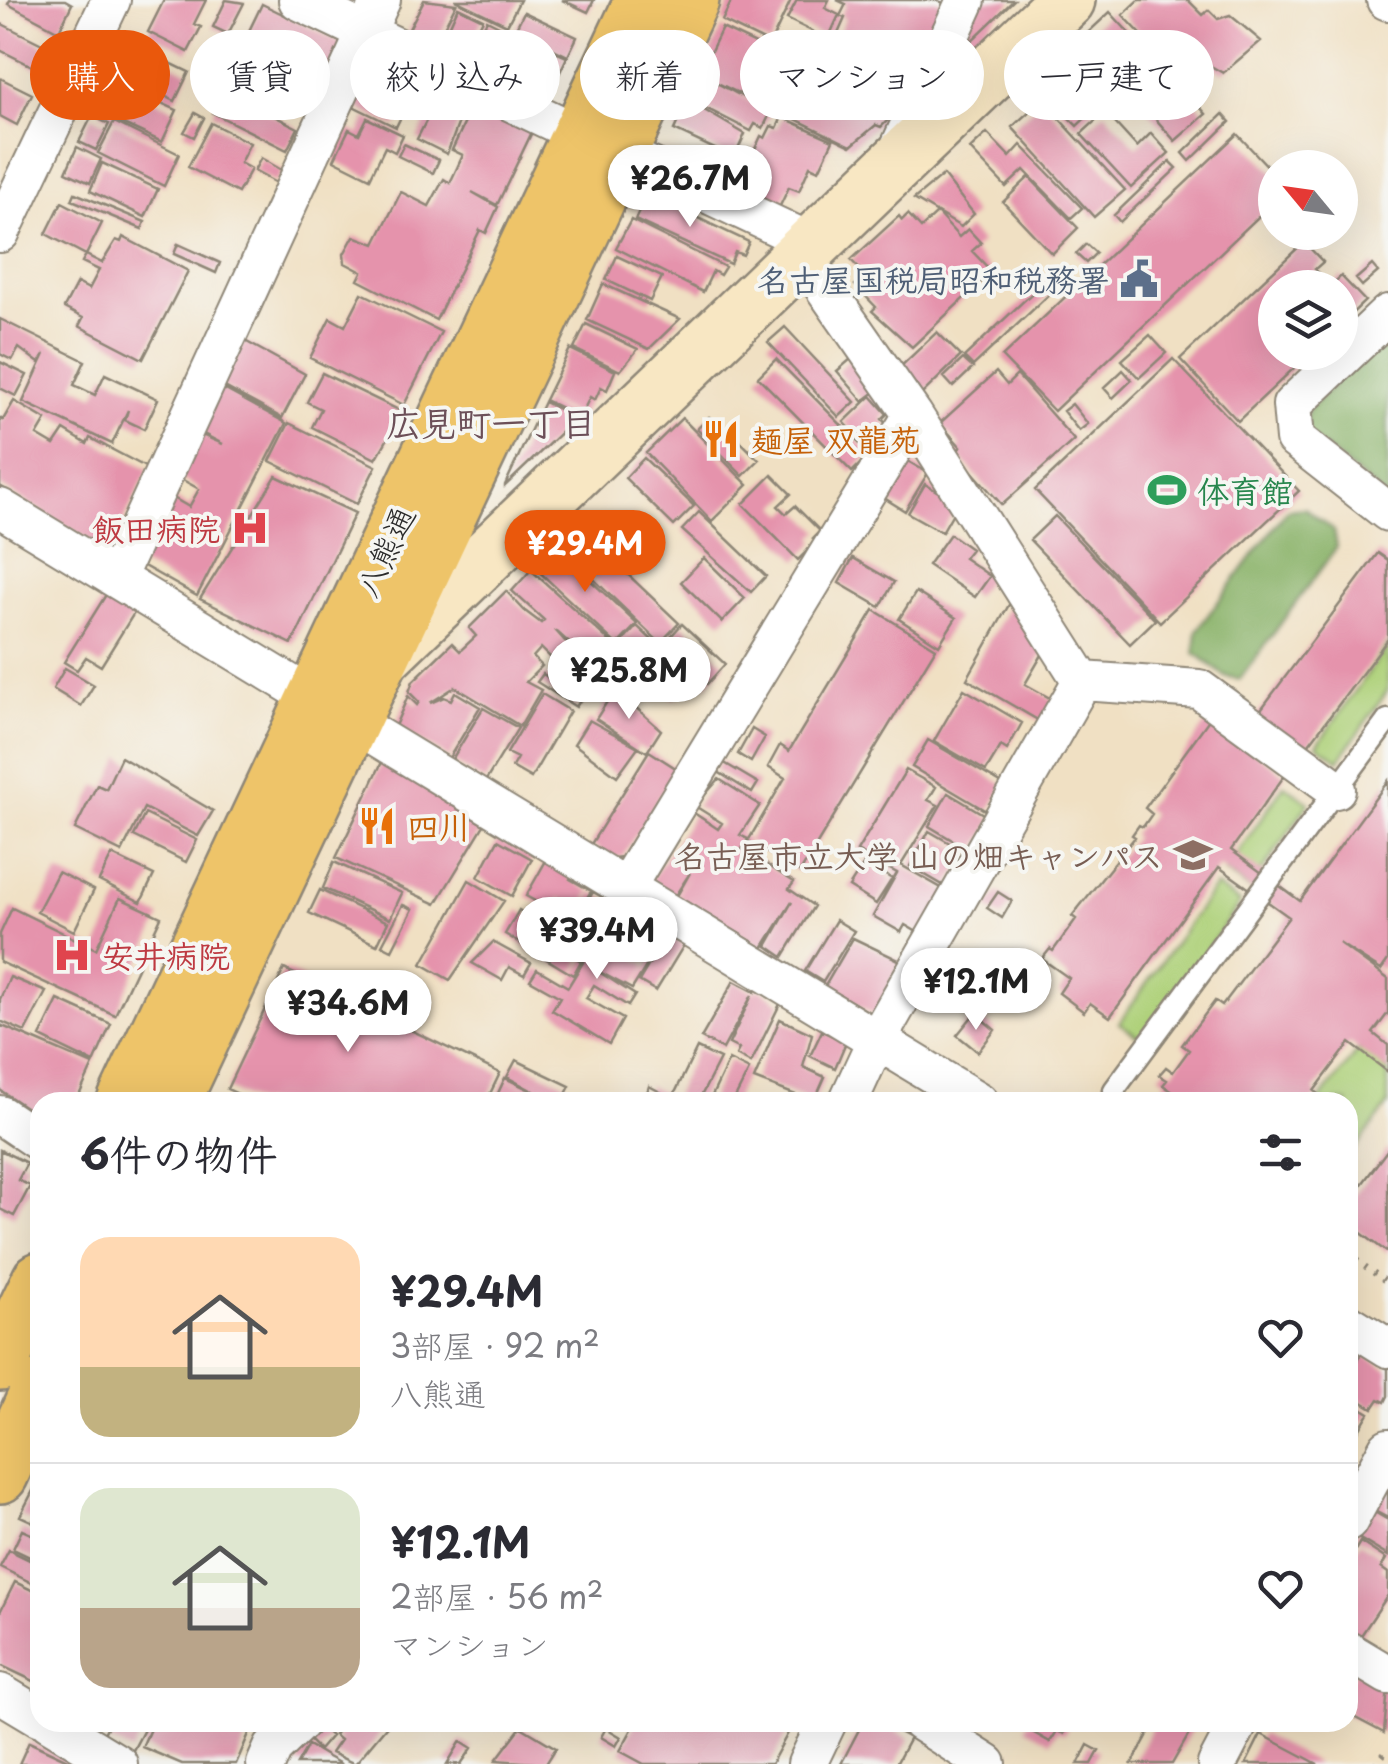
<!DOCTYPE html>
<html lang="ja">
<head>
<meta charset="utf-8">
<style>
	:root { --surface:#fff; --page:#f7f7f7; --text:#2b2b33; --muted:#7c7c81; --line:#e1e1e2; --accent:#ea580c }
	body { margin:0; font-family:"Playpen Sans","Klee One",sans-serif; background:var(--page); color:var(--text); height:100vh; display:flex; flex-direction:column; font-size:38px; white-space:nowrap }
	* { box-sizing:border-box; margin:0 }
	p { font-size:32px; color:var(--muted) }
	.icon { flex:none; width:55px; height:55px; fill:none; stroke:currentColor; stroke-width:2; stroke-linecap:round; stroke-linejoin:round }
	.map { position:relative; flex:1; overflow:hidden }
	.side { position:absolute; left:30px; top:1092px; width:1328px; height:640px; display:flex; flex-direction:column; background:var(--surface); border-radius:30px; box-shadow:0 10px 40px #0002 }
	.side>* { flex:none }
	.guide { position:absolute; left:30px; top:30px; width:1330px; height:90px; display:flex; gap:20px }
	.needle { width:65px; rotate:299deg }
	.tools { position:absolute; left:1258px; top:150px; display:grid; gap:20px }
	.tools a { display:grid; place-items:center; width:100px; height:100px; border-radius:50%; background:var(--surface); box-shadow:0 10px 40px #0002; font-size:50px }
	.price { position:absolute; translate:-50% -85px; padding:0 22px; border-radius:35px; background:#fff; color:#222; font-size:32px; line-height:65px; filter:drop-shadow(0 2px 5px #0008) }
	.price::after { content:''; position:absolute; left:50%; top:60px; width:30px; height:22px; margin-left:-15px; background:inherit; clip-path:polygon(0 0,100% 0,50% 100%) }
	.price.selected { background:var(--accent); color:#fff }
	ul { padding:0; list-style:none }
	li { display:flex; align-items:center; gap:30px; height:250px; padding:0 50px }
	li+li { border-top:2px solid var(--line) }
	li span { display:grid; place-items:center; flex:none; width:280px; height:200px; border-radius:30px; color:#555 }
	li>.icon { margin-inline-start:auto }
	span .icon { width:120px; height:120px; fill:#fffc; stroke-width:1 }
	li b { font-size:42px }
	h2 { display:flex; justify-content:space-between; align-items:center; height:120px; padding:0 50px; font-size:42px }
	.pill { padding:0 35px; border-radius:45px; background:var(--surface); box-shadow:0 10px 40px #0002; font-size:35px; line-height:90px }
	.pill.selected { background:var(--accent); color:#fff }
	.map>svg:first-child { display:block }
</style>
</head>
<body>
<div class="map">
<svg width="1388" height="1764" viewBox="0 0 1388 1764">
	<rect width="100%" height="100%" fill="#f6f6f2"/>
	<filter id="ink" filterUnits="userSpaceOnUse"><feTurbulence type="fractalNoise" baseFrequency=".01" numOctaves="2"/><feDisplacementMap in="SourceGraphic" scale="20" xChannelSelector="R" yChannelSelector="G"/><feConvolveMatrix kernelMatrix="1 2 1 2 8 2 1 2 1" color-interpolation-filters="sRGB"/></filter>
	<filter id="wash" filterUnits="userSpaceOnUse"><feTurbulence type="fractalNoise" baseFrequency=".0048" numOctaves="4" result="noise"/><feDisplacementMap in="SourceGraphic" scale="40" xChannelSelector="R" yChannelSelector="G"/><feGaussianBlur stdDeviation="2.25" result="paint"/><feColorMatrix in="noise" values="0 0 0 0 0 0 0 0 0 0 0 0 0 0 0 0 0 1.4 0 .05"/><feComposite in="paint" operator="in"/></filter>
	<g filter="url(#wash)">
		<rect width="100%" height="100%" fill="#f0e0c3"/>
		<path fill="#afd17a" stroke="#6d7e52" stroke-width="2.5" d="M1388,645V690L1339,760L1317,745Z
			M1284,785L1309,802L1250,889L1225,872Z
			M1215,886L1240,903L1144,1040L1119,1023Z
			M1361,1047L1388,1068V1105L1348,1158V1102H1318Z"/>
		<path fill="#8bb36a" stroke="#5b6f4a" stroke-width="2.5" d="M1388,329V499L1303,430L1308,410Z
			M1305,508L1334,531L1337,547L1240,679L1225,676L1195,653L1197,630L1287,510Z"/>
		<g id="blocks">
			<path fill="#e593ac" d="M10,0H65L72,4L59,31L8,4Z
				M164,0H206L194,24L201,27L188,52L148,32Z
				M226,0L244,3L228,34L213,27Z
				M424,0L456,4L435,45L408,31Z
				M455,0H520L507,25Z
				M562,0H594L588,12Z
				M732,0H791L770,44L722,21Z
				M797,0H829L825,8L839,15L828,39L787,19Z
				M837,0H937L947,5L915,82L867,60L913,84L902,106L881,127L876,125L851,146L789,116L800,92L816,100L818,96L826,100L833,88L825,84L833,69L845,76L856,54L841,47L816,97L795,87L819,38L833,45L845,18L840,16L846,4Z
				M977,0H1014L965,47L957,43Z
				M1139,0H1188L1203,15L1209,10L1218,19L1230,15L1261,41L1223,73L1197,58L1188,67L1173,68L1123,15Z
				M262,4L344,44L330,74L321,70L308,97L234,62Z
				M458,7L483,19L463,59L440,47Z
				M524,12L577,37L568,56L515,30Z
				M1110,12L1162,69L1132,97L1080,40Z
				M487,20L511,32L492,72L467,60Z
				M0,23L50,48L40,70L0,50Z
				M722,28L800,65L778,112L711,80L771,112L763,128L755,124L751,131L688,99Z
				M514,33L538,45L519,85L495,74Z
				M542,46L567,57L548,98L523,87Z
				M143,50L189,72L175,101L130,79Z
				M376,60L430,86L423,102L411,96L396,127L353,106Z
				M233,64L243,69L234,89L223,84Z
				M1058,65L1099,105L1077,126L1037,86Z
				M1171,74L1206,114L1175,141L1140,101Z
				M0,78L32,94L17,125L0,116Z
				M115,82L177,110L162,142L100,113Z
				M443,88L467,100L447,154L417,139Z
				M224,91L298,128L287,150L213,113Z
				M1042,100L1125,190L1094,217L1012,127Z
				M474,103L532,132L497,205L472,192L498,207L486,233L480,230L436,320L358,280L362,272L345,263L344,254L354,236L375,244L401,192L429,206L444,179L450,183L463,155L452,150Z
				M699,107L745,134L734,158L674,130L684,108L696,113Z
				M1105,112L1137,147L1151,133L1169,153L1131,188L1081,134Z
				M195,113L204,118L194,137L184,132Z
				M1223,114L1230,122L1190,161L1183,153Z
				M92,116L109,124L96,150L79,142Z
				M782,117L833,140L819,170L810,166L799,191L789,187L779,208L737,188L761,136L765,138L771,126L777,128Z
				M367,118L403,135L395,152L385,147L370,178L334,160L349,129L359,134Z
				M114,122L179,154L164,186L98,153Z
				M211,123L250,143L240,163L251,169L238,193L188,167Z
				M987,133L1010,157L1021,145L1082,208L1071,218L1024,170L1006,187L970,149Z
				M1237,134L1275,174V201L1054,411L1002,357Z
				M404,144L439,160L433,173L398,156Z
				M77,147L101,159L90,183L66,172Z
				M261,158L283,171L276,183L254,171Z
				M1170,161L1177,168L1120,222L1114,215Z
				M102,163L158,189L145,217L90,191Z
				M943,175L974,214L961,227L914,199Z
				M1029,177L1078,228L1052,254L1003,202Z
				M75,193L145,222L142,229L72,200Z
				M647,194L749,242L743,255L735,252L730,264L635,220Z
				M62,202L102,223L86,255L46,234Z
				M937,213L959,237L968,229L981,243L972,251L992,272L912,347L872,311L876,307L855,285L866,276L851,260L899,216L902,220L908,214L921,228Z
				M631,220L725,267L720,275L713,271L703,292L616,248Z
				M123,237L188,271L143,359L79,326L83,318L64,308L77,283L89,289L99,270L82,262L86,255L102,263L116,240L121,242Z
				M1304,242L1323,262L1315,269L1331,286L1341,276L1365,301L1340,325V288H1275V352H1311L1238,421L1180,359Z
				M178,244L220,263L216,273L174,254Z
				M1086,244L1096,253L1086,263L1076,254Z
				M617,256L662,277L650,301L606,280Z
				M1062,265L1071,274L973,366L964,357Z
				M1372,265L1378,272L1362,286L1356,279Z
				M603,284L680,319L649,349L587,320Z
				M362,293L441,332L404,405L310,358L330,318L345,326Z
				M0,319L85,361L74,385L95,395L105,374L158,399L144,429L125,420L128,410L112,444L23,402L45,354L39,363L19,348L12,360L0,354Z
				M586,324L638,349L620,371L574,349Z
				M785,327L855,402L839,417L768,342Z
				M937,332L961,356L921,395L897,370Z
				M1150,335L1166,353L1139,378L1122,360Z
				M245,341L305,374L282,418L221,385Z
				M570,349L615,371L607,390L601,387L595,400L590,397L580,417L545,400Z
				M852,358L875,392L863,401L837,371Z
				M776,359L870,454L852,472L758,377Z
				M963,359L973,368L953,387L944,377Z
				M1173,359L1299,491L1160,622L1035,490Z
				M0,362L27,375L16,396L0,388Z
				M1123,370L1132,380L1113,398L1104,388Z
				M996,372L1007,385L1017,375L1074,440L1002,505L955,452L961,447L940,423Z
				M322,373L403,412L376,459L312,427L321,409L307,402Z
				M220,387L286,423L197,596L135,561L170,496L189,507L199,489L172,474L195,432L223,444L196,430Z
				M871,396L887,414L882,419L887,425L866,445L844,422Z
				M14,401L46,420L37,435L54,445L64,430L87,444L90,438L149,469L109,552L0,486V418L3,420Z
				M544,402L576,418L505,486V485Z
				M1072,404L1088,424L1079,431L1063,411Z
				M709,417L723,431L727,428L759,460L743,476L697,429Z
				M682,418L748,485L712,521L646,453Z
				M289,423L376,466L357,504L270,461Z
				M644,458L694,506L674,526L625,478Z
				M904,459L928,473L905,511L881,496Z
				M772,475L791,494L778,506L786,514L795,506L820,531L813,538L817,541L798,560L743,504Z
				M276,476L355,513L292,644L200,599Z
				M925,484L958,504L942,532L908,513Z
				M699,512L766,576L751,592L682,530Z
				M1055,516L1155,620L1130,644L1030,540Z
				M580,529L679,623L660,643L557,544L568,532L573,536Z
				M950,534L971,549L964,558L990,576L975,597L928,565Z
				M553,545L637,624L617,645L533,566Z
				M1378,553L1388,560V639L1300,756L1253,720Z
				M704,558L745,598L722,622L681,582Z
				M853,558L894,582L880,607L839,583Z
				M531,570L617,648L637,626L693,678L674,699L627,655L615,668L610,663L602,673L555,630L571,648L556,663L541,648L533,657L542,666L526,682L541,690L520,726L455,687L430,703L444,697L451,700L455,692L480,707L449,758L395,726L408,696L417,705L419,702L409,692L413,681L452,643L460,651L476,636L469,628L506,591L525,611L541,623L544,620L512,591Z
				M916,592L956,618L939,645L899,619Z
				M107,593L136,610L101,666L86,657L77,670L64,662Z
				M1010,603L1021,610L1046,648L1025,684L1055,701L1043,723L967,679Z
				M874,610L936,648L800,872L748,841L785,778L768,767L780,745L789,751Z
				M682,624L725,664L707,684L664,644Z
				M568,657L597,675L576,707L537,682L543,674L553,681Z
				M65,668L94,685L81,706L53,689Z
				M615,689L661,730L647,752L596,719Z
				M964,689L1022,723L1007,750L1001,746L986,771L934,741Z
				M542,694L570,711L531,778L512,767L517,758L507,753Z
				M483,708L518,728L485,782L451,761Z
				M1210,718L1285,775L1231,850L1300,901L1388,781V960L1381,970L1339,943L1388,979V1013L1373,1033L1388,1045V1072L1350,1043L1314,1091L1318,1094L1312,1102H1187L1163,1085L1167,1080L1159,1075L1166,1067L1173,1072L1189,1050L1182,1045L1215,1001L1222,1006L1289,917L1219,867L1110,1017L1090,1003L1084,1012L1059,993L1069,978L1042,959L1050,949L1053,951L1076,919L1072,916L1135,837L1132,835L1139,825L1143,827L1152,814L1145,808Z
				M589,720L638,747L617,776L574,744Z
				M752,729L765,737L751,762L738,754Z
				M928,740L1004,785L988,812L912,767Z
				M649,751L677,769L622,857L613,858L591,844Z
				M121,757L213,811L198,836L144,808L122,852L75,829L97,785L106,789Z
				M721,761L758,783L752,793L715,770Z
				M382,762L484,825L436,904L336,858Z
				M906,770L936,787L928,800L938,805L901,865L950,893L924,936L905,925L901,932L873,916L897,873L857,851Z
				M719,779L760,805L740,835L748,839L742,849L794,882L789,889L814,906L783,957L767,946L792,902L763,948L677,896L690,873L675,896L651,880L694,813L718,829L722,823L695,806Z
				M948,793L993,820L974,853L929,826Z
				M145,814L197,840L186,862L134,836Z
				M929,831L967,853L948,888L910,866Z
				M498,840L532,859L512,896L478,877Z
				M112,855L154,875L141,902L99,881Z
				M547,859L573,873L570,879L591,891L580,910L560,898L553,911L526,896Z
				M334,862L402,893L390,919L323,888Z
				M865,862L892,879L876,904L849,887Z
				M58,872L94,890L74,931L37,912Z
				M469,880L504,901L450,980L422,964Z
				M320,890L388,922L377,945L309,913Z
				M593,892L615,904L601,929L579,917Z
				M998,892L1012,901L1002,918L987,908Z
				M120,898L161,917L115,1015L0,962V934L12,908L96,949Z
				M403,905L413,909L392,950L382,945Z
				M618,905L631,913L606,954L613,945L647,965L632,989L596,970L635,995L628,1006L594,985L586,998L623,1019L609,1044L552,1010L560,997L530,980L537,969L568,987Z
				M519,910L542,924L535,933L581,961L573,975L505,934Z
				M634,915L649,924L635,948L619,939Z
				M836,920L854,931L823,982L805,971Z
				M667,934L684,945L656,991L639,981Z
				M853,938L901,961L876,1016L825,986Z
				M493,942L531,963L524,975L509,967L502,980L472,963Z
				M284,969L500,1073L486,1102H255L227,1089Z
				M10,977L46,992L25,1032L0,1021V999Z
				M734,981L755,992L757,987L781,1002L751,1063L736,1055L739,1049L729,1044L752,995L723,1049L701,1038Z
				M58,1000L111,1024L94,1063L40,1037Z
				M975,1013L995,1030L978,1052L957,1035Z
				M780,1019L812,1034L803,1067L825,1077L814,1102L754,1079Z
				M0,1025L93,1065L76,1102H40V1117L0,1090Z
				M822,1031L846,1042L835,1068L810,1056Z
				M697,1048L720,1059L698,1102H688L674,1095Z
				M516,1060L570,1086L562,1102H494L505,1078L546,1098L507,1077Z
				M729,1060L749,1070L733,1102H709Z
				M649,1086L672,1098L682,1102H644Z
				M1388,1149V1253L1348,1223V1203Z
				M0,1150L27,1163L18,1180L30,1186L14,1216L0,1209Z
				M1361,1354L1388,1369V1396L1385,1402L1379,1399L1373,1408L1348,1393V1377Z
				M1348,1400L1369,1413L1348,1448Z
				M40,1477V1525L20,1516Z
				M1388,1478V1518L1371,1509Z
				M1371,1510L1388,1520V1556L1355,1536Z
				M22,1530L40,1538V1562L13,1549Z
				M1360,1542L1386,1559L1381,1568L1388,1573V1595L1360,1637L1348,1629V1562Z
				M9,1550L40,1565V1587L0,1567Z
				M15,1582L40,1594V1684L0,1665V1612Z
				M1355,1670L1388,1687L1384,1733L1348,1714V1686Z
				M110,1722H148L132,1752L102,1737Z
				M153,1722H254L236,1764H182L142,1747Z
				M342,1722H390L355,1764L331,1753L340,1740L334,1735Z
				M636,1722H794L771,1764H644L620,1751Z
				M863,1722H880L910,1738L896,1764H841Z
				M1028,1722H1071L1064,1734L1057,1731L1050,1742L1025,1728Z
				M1155,1722H1196L1172,1764H1132Z
				M320,1726L331,1736L319,1750L308,1739Z
				M521,1727L556,1748L546,1764L496,1760Z
				M606,1728L621,1737L616,1746L601,1737Z
				M1261,1734L1318,1764H1246Z
				M461,1741L472,1748L461,1764H447Z
				M29,1742L76,1764H19Z
				M308,1745L328,1757L341,1764H297Z
				M1088,1745L1099,1751L1092,1764H1078Z"/>
		</g>
	</g>
	<g filter="url(#ink)">
		<use href="#blocks" fill-opacity="0" stroke="#8e8677" stroke-width="2.5"/>
		<g fill="none" stroke-linecap="round" stroke-linejoin="round">
			<g stroke="#8e8677" stroke-width="25">
				<path id="lane" d="M1114,1090L1388,720"/>
			</g>
			<g stroke="#8e8677" stroke-width="42">
				<path id="street" d="M298,0L581,135
					M1386,0L1388,1
					M898,151L966,0
					M620,152L816,245
					M0,233L111,0
					M803,257L913,415L1082,681
					M1388,314L1292,405L1295,439L1388,512
					M0,508L979,1102
					M116,578L381,0
					M1082,681L1199,689L1336,789
					M626,887L913,415
					M848,1102L876,1041L1082,681
					M0,1115L40,1142
					M1348,1323L1388,1348
					M1348,1522L1388,1448
					M1348,1651L1388,1675
					M0,1693L40,1717
					M49,1722L118,1764
					M921,1722L987,1764
					M266,1764L273,1748L300,1722
					M807,1764L827,1722
					M1217,1764L1239,1722"/>
			</g>
			<g stroke="#8e8677" stroke-width="60">
				<path id="secondary" d="M380,659L1067,0"/>
			</g>
			<g stroke="#8e8677" stroke-width="60">
				<path id="primary" d="M125,1102L643,0
					M172,1102L691,0
					M0,1363L40,1280
					M0,1475L40,1388"/>
			</g>
			<path stroke="#8e8677" stroke-width="6" stroke-dasharray="2.5 8" stroke-linecap="butt" d="M1348,1254L1388,1283
				M1376,1764L1388,1749"/>
			<use href="#lane" stroke="#fff" stroke-width="20"/>
			<use href="#street" stroke="#fff" stroke-width="38"/>
			<use href="#secondary" stroke="#f8e7c3" stroke-width="55"/>
			<use href="#primary" stroke="#eec469" stroke-width="55"/>
		</g>
	</g>
	<defs>
		<g id="civic-bare" transform="scale(3)"><path d="M-.6-6.5H3V-4.5H.6V-3L4-1V1h2V6H-6V1h2V-1L-.6-3ZM-1.2 2.5V6h2.4V2.5Z" fill="#5c6f8a" stroke="#f6f6f2" stroke-width="2.5" paint-order="stroke"/></g>
		<g id="restaurant-bare" transform="scale(3)"><path d="M-5-6h1v4h1v-4h1v4h1v-4h1v5L-1.5 .5V6h-2V.5L-5-1ZM5-6V6H3V1.5H1.5Q1.5-4 5-6Z" fill="#e8710a" stroke="#f6f6f2" stroke-width="2.5" paint-order="stroke"/></g>
		<g id="stadium-bare" transform="scale(3)"><path d="M0-5a6.5 5 0 1 0 0 10a6.5 5 0 1 0 0-10ZM-3.5-1.8h7v3.6h-7Z" fill="#2e9e5b" stroke="#f6f6f2" stroke-width="2.5" paint-order="stroke"/></g>
		<g id="hospital-bare" transform="scale(3)"><path d="M-5-5h3v3.5h4V-5h3V5h-3V1.5h-4V5h-3Z" fill="#e0444e" stroke="#f6f6f2" stroke-width="2.5" paint-order="stroke"/></g>
		<g id="university-bare" transform="scale(3)"><path d="M0-5L7-2L0 1L-7-2ZM-4 1L0 2.5L4 1V4Q0 6-4 4Z" fill="#8d6e63" stroke="#f6f6f2" stroke-width="2.5" paint-order="stroke"/></g>
	</defs>
	<g fill-rule="evenodd">
		<use href="#civic-bare" x="1139" y="279"/>
		<use href="#restaurant-bare" x="721" y="439"/>
		<use href="#stadium-bare" x="1167" y="490"/>
		<use href="#hospital-bare" x="250" y="528"/>
		<use href="#restaurant-bare" x="377" y="826"/>
		<use href="#university-bare" x="1193" y="855"/>
		<use href="#hospital-bare" x="72" y="955"/>
	</g>
	<g text-anchor="middle" dominant-baseline="central" stroke-width="8" stroke-linejoin="round" paint-order="stroke">
		<g font-size="32" font-weight="bold" fill="#4e5e75" stroke="#f6f6f2" text-anchor="end">
			<text x="1109" y="279">名古屋国税局昭和税務署</text>
		</g>
		<g font-size="32" font-weight="bold" fill="#c56008" stroke="#f6f6f2" text-anchor="start">
			<text x="751" y="439">麺屋 双龍苑</text>
			<text x="407" y="826">四川</text>
		</g>
		<g font-size="32" font-weight="bold" fill="#27864d" stroke="#f6f6f2" text-anchor="start">
			<text x="1197" y="490">体育館</text>
		</g>
		<g font-size="32" font-weight="bold" fill="#be3a42" stroke="#f6f6f2" text-anchor="end">
			<text x="220" y="528">飯田病院</text>
			<text x="102" y="955" text-anchor="start">安井病院</text>
		</g>
		<g font-size="32" fill="#2b2b2b" stroke="#f6f6f2">
			<text transform="translate(384 551) rotate(-65)">八熊通</text>
		</g>
		<g font-size="32" font-weight="bold" fill="#785e54" stroke="#f6f6f2" text-anchor="end">
			<text x="1163" y="855">名古屋市立大学 山の畑キャンパス</text>
		</g>
		<g font-size="35" font-weight="bold" fill="#6c4f58" stroke="#f6f6f2">
			<text x="491" y="421">広見町一丁目</text>
		</g>
	</g>
</svg>
<div class="tools">
<a><svg class="needle" viewBox="-14 -14 28 28"><path d="M0-13l5 13h-10z" fill="#e53935"/><path d="M0 13l5-13h-10z" fill="#7c7c81"/></svg></a>
<a><svg class="icon" aria-label="layers" viewBox="0 0 24 24"><path d="M12 4l9 5-9 5-9-5zM3 14l9 5 9-5"/></svg></a>
</div>
<b class="price" style="left:690px;top:230px">¥26.7M</b>
<b class="price selected" style="left:585px;top:595px">¥29.4M</b>
<b class="price" style="left:629px;top:722px">¥25.8M</b>
<b class="price" style="left:597px;top:982px">¥39.4M</b>
<b class="price" style="left:976px;top:1033px">¥12.1M</b>
<b class="price" style="left:348px;top:1055px">¥34.6M</b>
<div class="guide">
<a class="pill selected">購入</a>
<a class="pill">賃貸</a>
<a class="pill">絞り込み</a>
<a class="pill">新着</a>
<a class="pill">マンション</a>
<a class="pill">一戸建て</a>
</div>
<section class="side">
<h2>6件の物件<svg class="icon" aria-label="filters" viewBox="0 0 24 24"><path d="M4 7h16M4 17h16"/><circle cx="9" cy="7" r="2"/><circle cx="15" cy="17" r="2"/></svg></h2>
<ul>
<li><span style="background:linear-gradient(#ffd9b3 65%,#c2b280 0)"><svg class="icon" aria-label="home" viewBox="0 0 24 24"><path d="M3 11l9-7 9 7M6 9v11h12V9"/></svg></span><div><b>¥29.4M</b><p>3部屋 · 92 m²</p><p>八熊通</p></div><svg class="icon" aria-label="heart" viewBox="0 0 24 24"><path d="M12 20l-8-8c-3-5 5-10 8-4 3-6 11-1 8 4z"/></svg></li>
<li><span style="background:linear-gradient(#dfe7d0 60%,#b9a48a 0)"><svg class="icon" aria-label="home" viewBox="0 0 24 24"><path d="M3 11l9-7 9 7M6 9v11h12V9"/></svg></span><div><b>¥12.1M</b><p>2部屋 · 56 m²</p><p>マンション</p></div><svg class="icon" aria-label="heart" viewBox="0 0 24 24"><path d="M12 20l-8-8c-3-5 5-10 8-4 3-6 11-1 8 4z"/></svg></li>
</ul>
</section>
</div>
</body>
</html>
